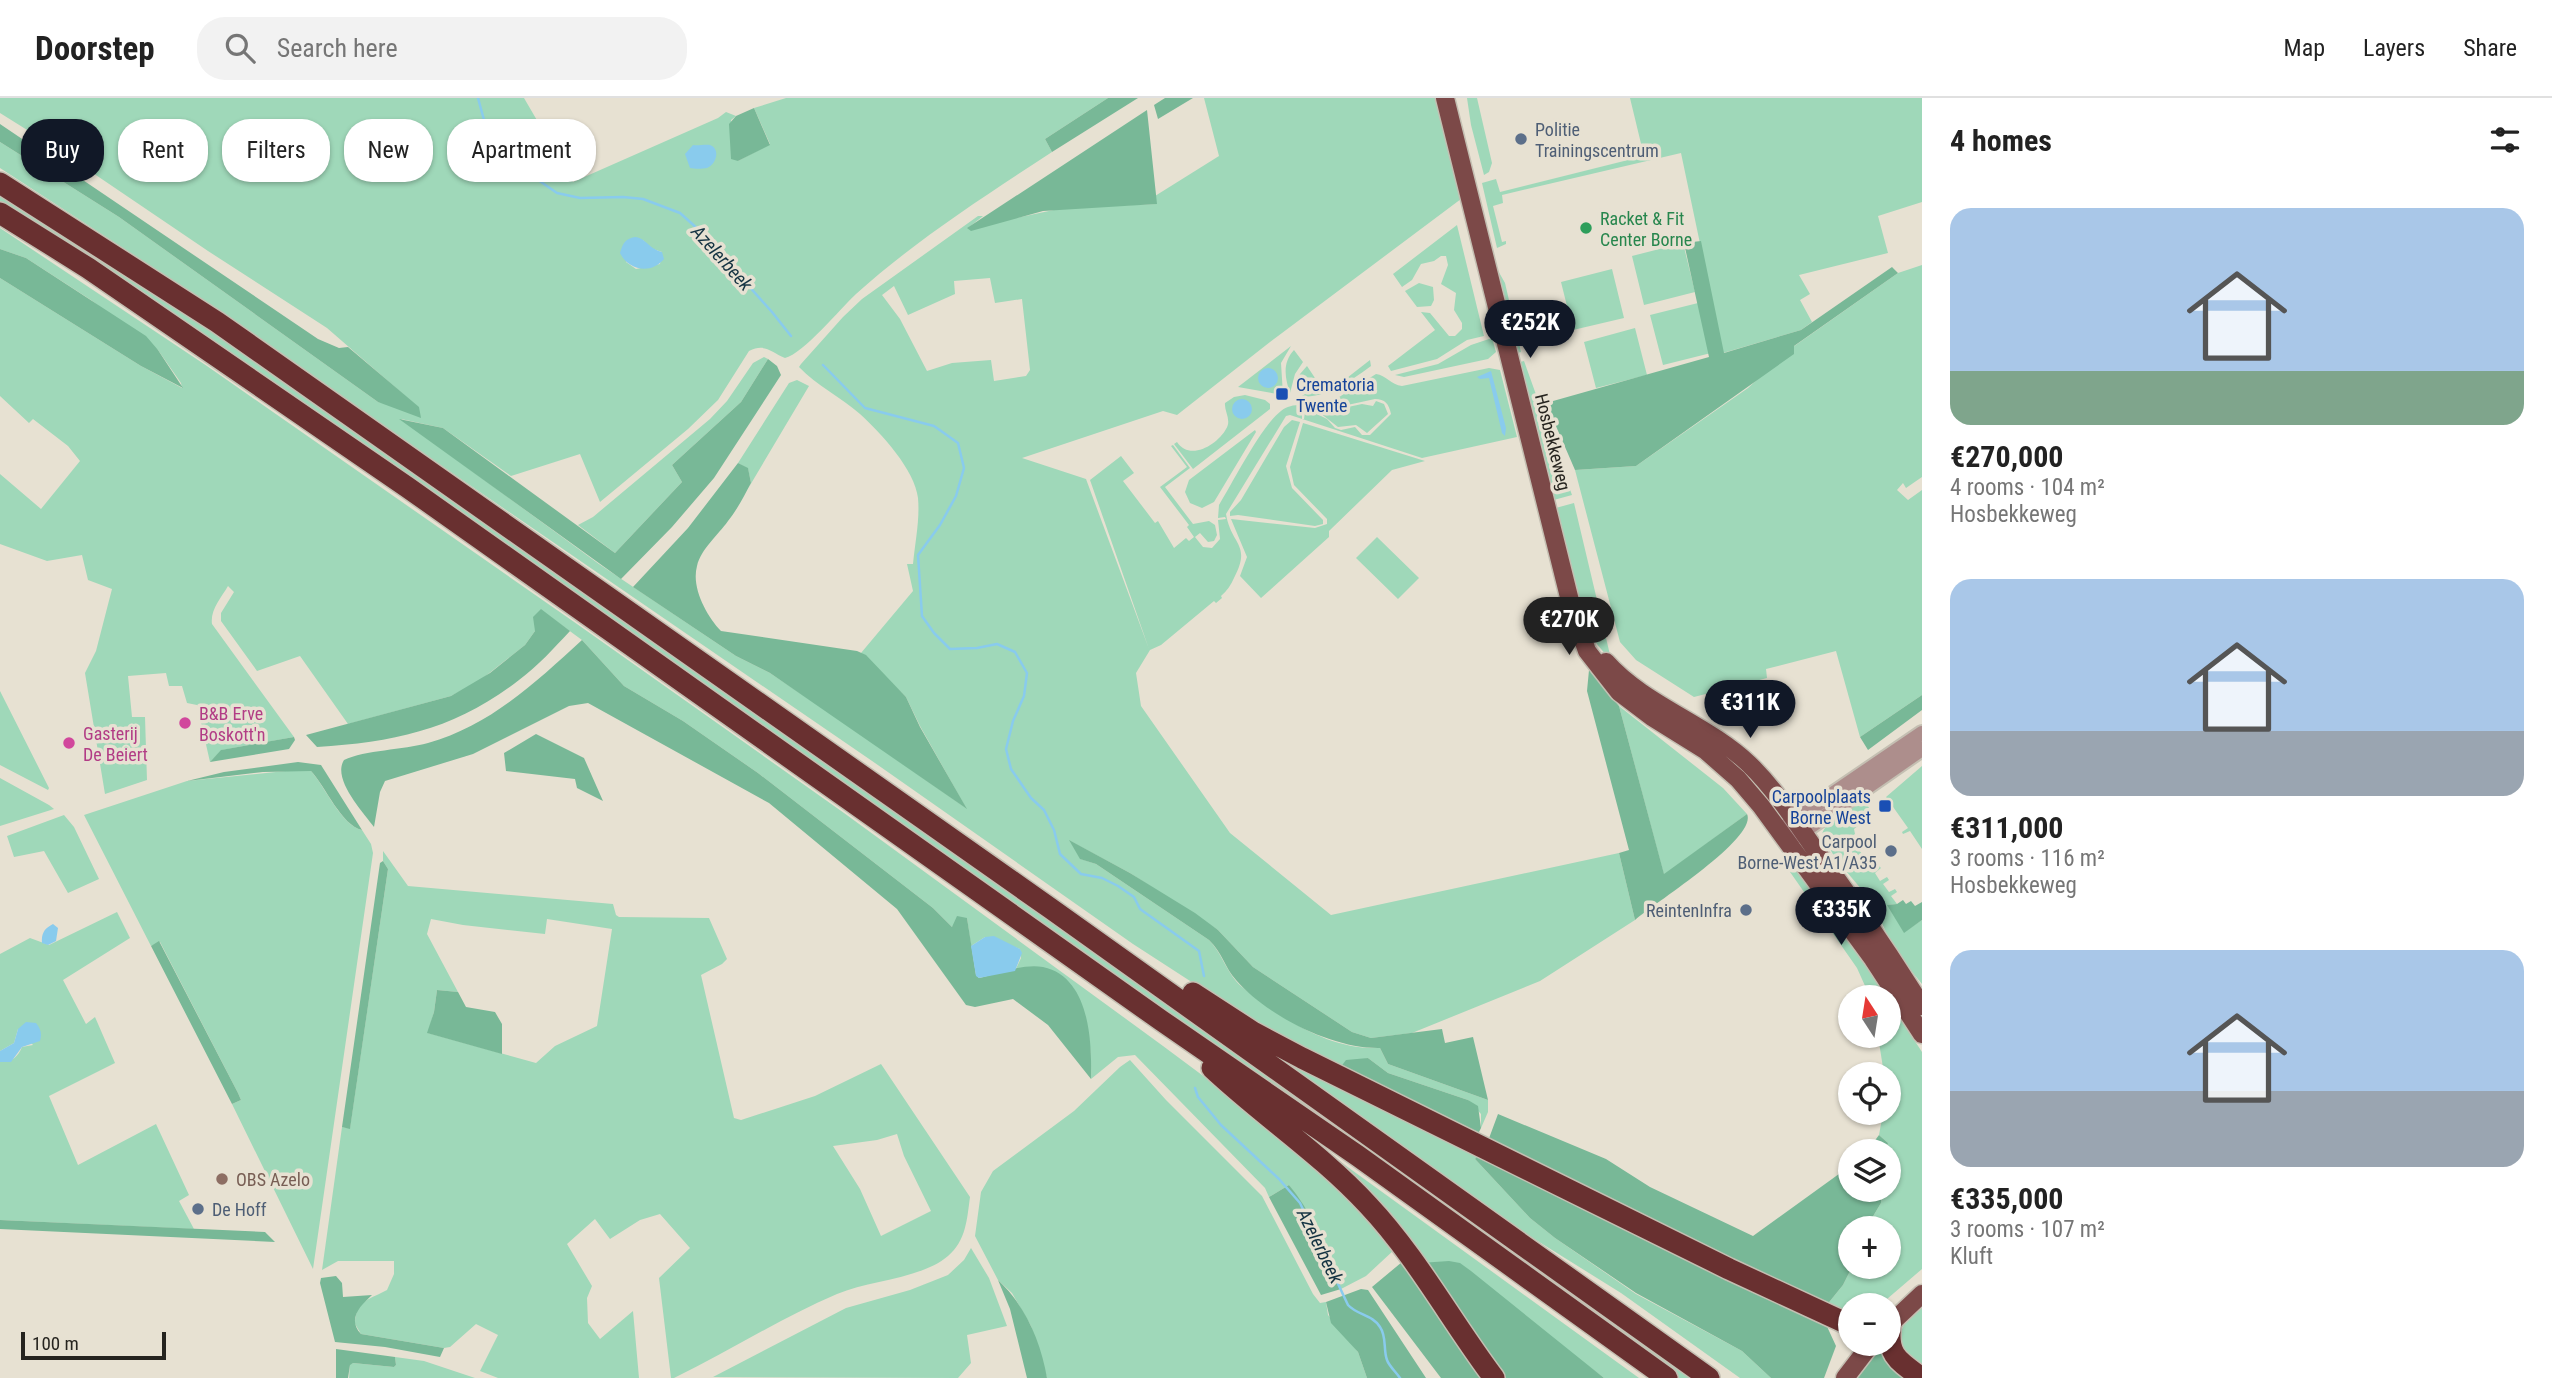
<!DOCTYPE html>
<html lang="en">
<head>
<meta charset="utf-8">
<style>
	:root { --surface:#fff; --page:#f2f2f2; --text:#222; --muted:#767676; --line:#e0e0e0; --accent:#111827 }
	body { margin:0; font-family:"Roboto Condensed",sans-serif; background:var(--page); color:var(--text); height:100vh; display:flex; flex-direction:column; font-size:26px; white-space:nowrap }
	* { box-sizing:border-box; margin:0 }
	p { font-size:23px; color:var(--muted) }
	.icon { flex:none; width:38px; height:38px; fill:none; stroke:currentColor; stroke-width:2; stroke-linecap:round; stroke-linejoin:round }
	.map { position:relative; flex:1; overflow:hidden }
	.panel { display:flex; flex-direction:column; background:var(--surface); width:630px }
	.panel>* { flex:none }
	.top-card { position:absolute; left:21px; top:21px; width:665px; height:63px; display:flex; gap:14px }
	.needle { width:46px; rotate:348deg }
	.controls { position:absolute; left:1838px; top:887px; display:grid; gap:14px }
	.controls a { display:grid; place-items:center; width:63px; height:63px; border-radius:50%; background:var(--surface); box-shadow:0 2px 5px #0004; font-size:35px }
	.scale { position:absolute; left:21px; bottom:18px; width:145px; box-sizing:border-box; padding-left:7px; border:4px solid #26241f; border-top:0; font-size:19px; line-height:24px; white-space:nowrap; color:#26241f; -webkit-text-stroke:5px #e7e1d2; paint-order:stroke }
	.price { position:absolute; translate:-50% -60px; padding:0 16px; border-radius:24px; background:var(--accent); color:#fff; font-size:23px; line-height:46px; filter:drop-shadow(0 2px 4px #0008) }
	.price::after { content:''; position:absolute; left:50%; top:42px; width:21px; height:16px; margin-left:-10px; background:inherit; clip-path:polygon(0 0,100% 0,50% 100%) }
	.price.on { background:#222; color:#fff }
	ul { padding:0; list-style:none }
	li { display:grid; align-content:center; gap:14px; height:371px; padding:0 28px }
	li span { display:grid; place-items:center; height:217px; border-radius:21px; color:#555 }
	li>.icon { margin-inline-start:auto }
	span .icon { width:126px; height:126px; fill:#fffc; stroke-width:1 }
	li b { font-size:30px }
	h2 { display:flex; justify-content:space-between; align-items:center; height:84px; padding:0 28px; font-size:30px }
	.chip { padding:0 24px; border-radius:28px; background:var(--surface); box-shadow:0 2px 5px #0004; font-size:24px; line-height:63px }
	.chip.on { background:var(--accent); color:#fff }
	header { display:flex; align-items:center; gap:42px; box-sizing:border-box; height:98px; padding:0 35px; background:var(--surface); border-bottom:2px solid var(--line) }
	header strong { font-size:33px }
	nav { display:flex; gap:38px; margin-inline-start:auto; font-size:24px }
	.search { width:490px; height:63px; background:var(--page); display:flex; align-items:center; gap:18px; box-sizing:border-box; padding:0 24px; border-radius:28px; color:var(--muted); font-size:26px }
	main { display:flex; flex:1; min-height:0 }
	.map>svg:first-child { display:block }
</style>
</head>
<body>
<header>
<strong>Doorstep</strong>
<div class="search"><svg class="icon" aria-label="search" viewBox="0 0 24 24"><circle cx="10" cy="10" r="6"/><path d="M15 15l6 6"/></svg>Search here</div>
<nav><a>Map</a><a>Layers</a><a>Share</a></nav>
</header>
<main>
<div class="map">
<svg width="1922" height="1280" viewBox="0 0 1922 1280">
	<rect width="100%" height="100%" fill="#e7e1d2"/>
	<path fill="#9fd8b9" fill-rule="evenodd" d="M0,0H524L573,84L718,20L726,14L736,18L731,22L738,63L770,46L754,10L786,0H1108L1045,41L1052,54C985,98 916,142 856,196C841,210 803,256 785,260C771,254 765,245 749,253L718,302L688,331L600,404L580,356L511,378L443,330L401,321L599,466L736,558L770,575L834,618L966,710L920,628L906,599L861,555L913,493L907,466H913C915,445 920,421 918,400C915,372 881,335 860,316C841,299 817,288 799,269L801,266L843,219L862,201L978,118H983L968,130L1063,110L1156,106L1155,98L1219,58L1204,0H1440V19L1461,101L1270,244L1177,317L1163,313L1022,360L1086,381L1149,551L1090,382L1121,358L1134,375L1123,383L1155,425L1158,423L1174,450L1186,440L1189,443L1194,439L1187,429L1189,427L1160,389L1187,369L1171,348L1173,347L1190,370L1165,389L1193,426L1209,423L1215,427L1217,437L1214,443L1208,444L1200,435L1195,439L1203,449L1212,450L1220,441L1218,422L1226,421L1225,419L1218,420L1219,407C1233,384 1262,327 1281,313C1287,308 1293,307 1302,307V321H1304L1305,314L1317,316L1327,321L1335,330L1341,332L1355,329L1362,337H1370L1391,316C1389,306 1385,301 1375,301L1315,314L1308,313L1304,307L1336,301L1376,276C1386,277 1391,287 1402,288L1489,270L1500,272L1517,339L1422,360L1290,317L1286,318L1226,416C1231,447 1252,446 1234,480C1231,487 1227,493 1221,498L1222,500L1216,505L1214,503L1161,547L1150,552L1136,575L1141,608L1230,735L1331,817L1619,755L1635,822L1540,883L1412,935L1371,940L1352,934L1253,869L1218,832L1130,775L1070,743L1081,761L1096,766L1209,842C1221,854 1225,870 1236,883C1243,891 1253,897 1261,903C1296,929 1336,952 1380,950L1388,966L1488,1002V1014L1481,1030V1016L1468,1002L1388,975L1368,960L1340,970L1258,927L1133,846L875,665L143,163L0,70V44L119,119L378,304L418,309L327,230L208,153L56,50L0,15ZM643,142L650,150L662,154L660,166L636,171L626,164ZM990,180L995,205L1022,201L1030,272L1026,278L994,283L991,262L952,265L927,273L900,221L882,197L894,188L908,217L955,196L954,183Z
		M1467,0H1477L1492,65L1489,74L1484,77L1471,27Z
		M1630,0H1922V104L1878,118L1888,155L1799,177L1810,196L1800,202L1812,224L1801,232L1723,255L1681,55L1502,97L1503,105L1493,108L1502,144L1506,143V146L1497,150L1482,85L1496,81L1500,94L1644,58Z
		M0,92L236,249L600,502L1697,1280H1674L0,107Z
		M1457,127L1484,238L1467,242L1437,261L1391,273L1388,268L1435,232L1421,214L1430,215L1449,238H1455L1462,231V225L1454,212L1456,195L1441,186L1448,167L1446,158H1441L1434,163L1421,166L1412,182L1402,189L1393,176Z
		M0,130L207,268L577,526L844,715L1163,948L1253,1015L1330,1081L1394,1152L1366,1178L1341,1191L1322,1141L1289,1087L1269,1099L1265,1090L1135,957L1118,959L1091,981C1092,949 1088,919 1073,890L1029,870L1015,873L1021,860L1020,851L985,839L971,848L967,820L952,829L933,810L758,675L683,623L624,588L582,542L541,512L535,533L525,547L478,584L451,598L348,626L300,558L257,573L221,523V515L234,494L228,488C221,500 210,512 212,526L294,639L222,652L210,664L197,607L187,605L182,588H169L166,575L128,578L132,619H145L147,682L105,696L85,575L96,553L112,491L88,482L82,457L47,463L0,446V376L41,411L80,363L68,348L33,321L29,325L0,298V180L141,268L182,290L181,285L158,252L91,202L26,160L0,151Z
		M1683,145L1695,194L1644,207L1632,158Z
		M1492,162L1505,185L1521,254L1514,256Z
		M1922,167V379L1906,390L1903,385L1897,392L1908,402L1922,392V597L1860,639L1836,553L1766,571L1767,580L1694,599L1636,562L1620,544L1575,372L1636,368L1748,290L1793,249L1898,175Z
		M1612,171L1624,220L1573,232L1561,184Z
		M1419,185L1433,189L1434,202L1431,208L1417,209L1405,193Z
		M1698,205L1711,255L1663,267L1650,217Z
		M1635,230L1647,277L1596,290L1584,244Z
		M1492,240L1496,254L1488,261L1404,279L1395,277L1438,266L1471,247Z
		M1291,248L1281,265L1283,297L1238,289Z
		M1294,252L1303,264L1295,276L1290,295C1285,280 1282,265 1294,252Z
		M764,259L768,261L741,304L672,367L682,384L615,455L578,427L593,419L710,321L727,303L753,265Z
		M1370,262L1371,268C1349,284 1329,299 1300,299L1322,286L1329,284L1334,290Z
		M1524,263L1572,397L1550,403L1516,265Z
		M1307,268L1317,283L1298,295L1296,292L1300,276Z
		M797,282L809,288L749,389L751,385L748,371L738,365L789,285Z
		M1245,297L1265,302L1270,306V311L1193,371L1174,346L1177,344C1190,364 1218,346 1226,331C1232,322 1224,314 1225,305L1234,299Z
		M1376,303L1384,306L1388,316L1367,335L1356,327L1338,329L1320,315L1362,306L1373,308Z
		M1292,322L1300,324L1286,368L1292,390L1323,422V426L1315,428L1238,417L1230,418V414L1241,402L1284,329Z
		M1303,325L1425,363L1392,372L1329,433V439L1261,500L1240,478L1247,459L1231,421L1315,430L1327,426V421L1294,387L1290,369Z
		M1255,332L1256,334L1214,404L1202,410L1190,405L1185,394L1189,382Z
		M1574,405L1611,561C1573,529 1563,457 1552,411Z
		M1377,439L1419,480L1398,501L1356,460Z
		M0,593L49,690L48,692L0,667Z
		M1619,608L1723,690L1747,716L1664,777Z
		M1922,668V751L1910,733L1903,736L1902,734L1908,730L1886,699Z
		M295,672L311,673C326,690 341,727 362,732L371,746L373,755L313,1171L232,1006L241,1002L238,995L160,844L151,848L84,717L187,683Z
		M0,680L49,707L54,711L0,728Z
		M1857,702L1867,706L1870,712L1868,720L1854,731L1855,736L1850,739L1857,748L1863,744L1865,747L1859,752L1865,760L1871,756L1873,759L1867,763L1873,771L1879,768L1881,770L1875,775L1880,783L1887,779L1889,782L1883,786L1889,794L1895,791L1897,794L1891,798L1897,806L1888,807L1904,834L1922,822V886L1894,852L1873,805L1835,760L1822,736C1828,719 1849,717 1857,702Z
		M64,717L74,729L99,781L68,795L44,753L14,759L7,738Z
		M383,753L408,788L613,806L616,817L619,819L709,820L727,861L722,866L701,877L734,1020L741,1022L815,998L881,966L970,1099C967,1121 966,1143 948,1158C921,1181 870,1182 837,1196C781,1220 729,1253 674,1280H671L659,1180L690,1150L660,1116L640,1122L610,1141L595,1121L567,1146L592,1188L587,1200L588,1225L600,1241L633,1213L639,1280H498L480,1273L498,1237L476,1226L450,1249L444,1250L361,1236L355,1226C355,1202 371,1201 387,1192L394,1176V1163H338L322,1172L342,1029L350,1030L388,771L383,763ZM431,821L463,827L545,836L547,821L612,831L597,928L555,948L536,965L428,935L434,914L437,892L458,894L427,836ZM897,1036L904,1058L931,1113L881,1138L860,1091L833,1048L877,1042Z
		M1781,761L1798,768L1874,875L1887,899H1870L1857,870Z
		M117,814L130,840L63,882L86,926L95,919L115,965L49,998L78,1067L156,1026L189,1097L179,1103L194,1131L0,1122V964C11,965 18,959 22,949L33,947L18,931L14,945L0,953V856L30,840L49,847Z
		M1888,902L1922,954V1171L1880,1207L1850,1208V1219L1826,1208L1843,1187L1852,1169H1888V1130H1866L1881,1105L1882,1092H1888V1045L1879,1037L1883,1015H1888V976H1884L1878,938H1888Z
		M1249,939L1480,1054L1475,1061L1530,1120L1555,1140L1636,1196L1742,1253L1771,1280H1740L1621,1195L1528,1137Z
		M1130,962L1166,1002L1262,1098L1313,1196L1320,1205L1326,1204L1328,1217L1358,1254L1367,1280H1047L1031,1228L1012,1195L998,1182L975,1138L981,1094L993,1073L1074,1013L1120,969Z
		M1262,1007L1639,1280H1604L1560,1247L1420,1165Z
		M971,1150L989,1180L1007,1228L967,1237L971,1265L958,1280L713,1279L846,1210L910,1192L948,1177L964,1162Z
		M1922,1206V1271C1892,1245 1894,1233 1922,1206Z
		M395,1259L424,1263L475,1280H349L350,1266L353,1265L394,1269L396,1267Z"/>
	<path fill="#78b897" d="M1108,0H1138L1052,54L1045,41Z
		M1165,0H1193L1158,21L1154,7Z
		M754,10L770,47L738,63L731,61L729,26L736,18Z
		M1147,12L1157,106L1043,113L971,133L967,130Z
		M0,26L318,241L339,250L348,249L419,309L421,320L378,304L119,119L0,44Z
		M1701,143L1724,255L1801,232L1892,169L1898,175L1794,248V256L1636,368L1575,372L1546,305L1709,259L1684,145Z
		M0,151L26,160L146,238L158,252L183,290L141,268L0,180Z
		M768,261L777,268L781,277L714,380L672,429L621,481L399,321L443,330L615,455L682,384L672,367L741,304Z
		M738,365L748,370L751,385C744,398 737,412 728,423C718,437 701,451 697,468C691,490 707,518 721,533L857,553L866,557L906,599L920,629L967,711L770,575L736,558L633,489L688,430Z
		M541,511L570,533C554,550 538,568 519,582C456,631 396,644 317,649L306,637L451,598L490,575L525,547L535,533L533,519Z
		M582,542L624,588L683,623L758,675L933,810L952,829L957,818L967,820L976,877L979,880C998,876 1024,865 1043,869C1090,879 1092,944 1091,981L1048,927L1013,901L975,909L966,907L897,811L769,705L588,605L569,608L473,656L385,683L380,694L374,729C362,713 332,681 344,662C365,652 403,652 428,645C490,628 536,584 582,542Z
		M1589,572L1619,608L1664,776L1747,716C1758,740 1654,805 1635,822L1619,755L1629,752L1587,593Z
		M1922,597V612L1868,652L1860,639Z
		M536,636L584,660L603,703L577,690L575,681L506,673L504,655Z
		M294,639L295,642L289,651L210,664L221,652Z
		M298,664L321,667L362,732C341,727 326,689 311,673L263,674L187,683L224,674Z
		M1069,742L1130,775L1195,815L1218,832L1253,869L1352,934L1371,940L1442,931L1445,945L1473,939L1488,1002L1388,966L1380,950C1333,951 1267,918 1236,882C1225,870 1222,854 1209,842L1096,766L1080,761Z
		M383,763L388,771L350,1031L342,1029L380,765Z
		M1903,802L1906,806L1911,803L1915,808L1922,804V822L1904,835L1887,807L1897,806Z
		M159,843L238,995L241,1002L232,1006L151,848Z
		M437,892L458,894L466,909L495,914L502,926V956L427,935L434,914Z
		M1368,960L1388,975L1468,1002L1478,1008L1481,1030L1477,1038L1340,970L1346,962Z
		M1498,1016L1606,1061L1650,1089L1753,1138L1850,1068V1092H1882L1881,1105L1866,1130H1850L1852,1169L1843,1187L1826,1208L1488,1043Z
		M1879,1037L1888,1045L1886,1053H1867Z
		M1480,1054L1824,1222L1836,1248L1824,1280H1771L1742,1253L1636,1195L1555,1140L1530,1120L1475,1061Z
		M1289,1087C1314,1117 1328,1154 1341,1191L1321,1197L1269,1099Z
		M0,1122L265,1134L275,1144L0,1131Z
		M1449,1163L1460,1165L1471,1173L1604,1280H1496L1420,1165Z
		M1402,1164L1410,1174L1480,1280H1441L1372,1189Z
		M336,1178L342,1185L343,1199L372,1197C360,1208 347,1221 361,1236L444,1250L440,1259L385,1249L335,1244L320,1185L321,1180Z
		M998,1182C1025,1207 1041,1244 1047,1280H1027L1010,1211Z
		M1361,1191L1368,1192L1426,1280H1367L1358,1254L1331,1225L1326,1204Z
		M1878,1246L1886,1259L1911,1280H1852Z
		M336,1251L395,1259L396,1267L394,1269L353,1265L350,1267L348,1280H336Z"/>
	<path fill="#89cbed" d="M693,47C698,48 705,46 710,47C721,51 716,67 707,70C702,71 695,71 690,70L685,56Z
		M635,139C646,140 649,151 662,154L664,161C651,177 628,172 620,155C623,145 625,141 635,139Z
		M1258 280a10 10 0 1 1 20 0a10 10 0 1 1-20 0Z
		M1491,273L1506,330L1505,338L1502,335L1489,280L1480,281L1477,279Z
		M1232 311a10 10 0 1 1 20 0a10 10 0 1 1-20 0Z
		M53,826L58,830L56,843L48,847L42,845C41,835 45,830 53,826Z
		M994,838L1020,851L1022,855L1015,873L979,880L976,878L971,848L985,839Z
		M26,924L36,925C41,931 42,936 40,943L22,949L11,964H0V953L14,945L18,931Z"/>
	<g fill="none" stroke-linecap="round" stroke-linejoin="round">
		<path stroke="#89cbed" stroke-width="2.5" d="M478,0L487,33L499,46L517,59L531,77L557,95L580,100L623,99L643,101L680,115L699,132L772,214L791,238
			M823,267L865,310L934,328L958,345L964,370L956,398L940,427L918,457L922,518L934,535L950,551L977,550L997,546L1015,554L1027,575L1024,598L1013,623L1006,651L1011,671L1031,700L1044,712L1054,732L1060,756L1081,776L1102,780L1118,788L1134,799L1140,811L1199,853L1204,878
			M1195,990L1198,999L1221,1027L1279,1081L1300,1105L1348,1207C1357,1217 1373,1217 1380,1229C1387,1239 1383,1251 1387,1262C1389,1268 1396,1274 1400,1280"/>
		<g stroke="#c4bfb2" stroke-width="18">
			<path id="minor" d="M1787,727L1922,635
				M1794,740L1922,651"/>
		</g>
		<g stroke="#c4bfb2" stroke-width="21">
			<path id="major" d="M1445,0L1571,507L1587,553L1619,594L1652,619L1705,652L1738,681L1761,708L1873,861L1922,936
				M1606,564C1644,607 1707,626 1749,666C1774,690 1794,721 1814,750C1852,801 1888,854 1922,908
				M1888,1228L1922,1196
				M1845,1280L1871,1246"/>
		</g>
		<g stroke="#c4bfb2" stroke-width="24">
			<path id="highway" d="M0,85L217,224L1050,810L1709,1280
				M0,115L88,170L407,389L1162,923L1358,1058L1667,1280
				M1193,895L1253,934L1302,960L1729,1171L1850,1227
				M1212,970C1263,1018 1321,1056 1368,1107C1417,1159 1451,1223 1494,1280
				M1891,1225C1886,1257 1898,1263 1922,1280"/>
		</g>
		<use href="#minor" stroke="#ad8e8c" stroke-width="14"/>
		<use href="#major" stroke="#7c4948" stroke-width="18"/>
		<use href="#highway" stroke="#693030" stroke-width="21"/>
	</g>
	<g fill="#5c6f8a" stroke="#e7e1d2" stroke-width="2.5">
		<circle cx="1521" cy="41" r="7"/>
		<circle cx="1891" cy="753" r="7"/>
		<circle cx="1746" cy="812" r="7"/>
		<circle cx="198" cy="1111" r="7"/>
	</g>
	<circle fill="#2e9e5b" stroke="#e7e1d2" stroke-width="2.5" cx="1586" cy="130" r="7"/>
	<g fill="#1a4fb4" stroke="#e7e1d2" stroke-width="2.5">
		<rect x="1275" y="289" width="14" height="14" rx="3.5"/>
		<rect x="1878" y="701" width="14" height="14" rx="3.5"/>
	</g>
	<g fill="#d1479c" stroke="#e7e1d2" stroke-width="2.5">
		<circle cx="185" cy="625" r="7"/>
		<circle cx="69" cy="645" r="7"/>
	</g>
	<circle fill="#8d6e63" stroke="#e7e1d2" stroke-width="2.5" cx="222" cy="1081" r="7"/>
	<g text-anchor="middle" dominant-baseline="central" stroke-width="7" stroke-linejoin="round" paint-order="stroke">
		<g font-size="18" fill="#4e5e75" stroke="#e7e1d2" text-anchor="start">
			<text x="1535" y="31">Politie<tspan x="1535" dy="21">Trainingscentrum</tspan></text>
			<text x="1877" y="743" text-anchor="end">Carpool<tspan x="1877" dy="21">Borne-West A1/A35</tspan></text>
			<text x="1732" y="812" text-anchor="end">ReintenInfra</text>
			<text x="212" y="1111">De Hoff</text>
		</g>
		<g font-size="18" fill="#27864d" stroke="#e7e1d2" text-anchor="start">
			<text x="1600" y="120">Racket &amp; Fit<tspan x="1600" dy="21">Center Borne</tspan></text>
		</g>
		<g font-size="18" fill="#164399" stroke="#e7e1d2" text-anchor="start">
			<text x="1296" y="286">Crematoria<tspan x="1296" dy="21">Twente</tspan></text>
			<text x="1871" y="698" text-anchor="end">Carpoolplaats<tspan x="1871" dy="21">Borne West</tspan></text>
		</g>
		<g font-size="18" fill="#26241f" stroke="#e7e1d2">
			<text transform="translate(1553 344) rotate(76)">Hosbekkeweg</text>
		</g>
		<g font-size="18" fill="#b23c85" stroke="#e7e1d2" text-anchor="start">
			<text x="199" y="615">B&amp;B Erve<tspan x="199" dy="21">Boskott'n</tspan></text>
			<text x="83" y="635">Gasterij<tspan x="83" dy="21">De Beiert</tspan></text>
		</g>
		<g font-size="18" fill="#785e54" stroke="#e7e1d2" text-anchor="start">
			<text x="236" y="1081">OBS Azelo</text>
		</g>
		<g font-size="19" font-style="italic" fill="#143342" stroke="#e7e1d2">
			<text transform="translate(722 160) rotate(48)">Azelerbeek</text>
			<text transform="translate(1320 1148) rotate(64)">Azelerbeek</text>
		</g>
	</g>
</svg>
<div class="controls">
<a><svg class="needle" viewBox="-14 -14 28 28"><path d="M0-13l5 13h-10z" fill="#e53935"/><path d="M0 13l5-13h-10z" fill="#767676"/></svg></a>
<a><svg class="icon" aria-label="locate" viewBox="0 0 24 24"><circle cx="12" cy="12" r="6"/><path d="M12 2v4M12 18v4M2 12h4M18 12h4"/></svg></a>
<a><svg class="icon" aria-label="layers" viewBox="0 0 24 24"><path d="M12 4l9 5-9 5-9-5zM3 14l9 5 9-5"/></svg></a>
<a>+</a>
<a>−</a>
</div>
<div class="scale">100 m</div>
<b class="price" style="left:1530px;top:262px">€252K</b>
<b class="price on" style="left:1569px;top:559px">€270K</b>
<b class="price" style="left:1750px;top:642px">€311K</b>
<b class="price" style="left:1841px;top:849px">€335K</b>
<div class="top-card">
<a class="chip on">Buy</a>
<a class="chip">Rent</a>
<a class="chip">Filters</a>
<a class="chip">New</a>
<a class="chip">Apartment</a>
</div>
</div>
<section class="panel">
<h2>4 homes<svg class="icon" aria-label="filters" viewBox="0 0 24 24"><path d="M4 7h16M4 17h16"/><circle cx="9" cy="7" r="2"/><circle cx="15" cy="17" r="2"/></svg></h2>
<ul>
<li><span style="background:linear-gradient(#a9c7e8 75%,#7fa58c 0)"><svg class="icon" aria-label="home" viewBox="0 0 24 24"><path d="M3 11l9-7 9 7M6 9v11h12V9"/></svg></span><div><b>€270,000</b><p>4 rooms · 104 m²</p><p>Hosbekkeweg</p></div></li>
<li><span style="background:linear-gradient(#a9c7e8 70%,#9aa5b1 0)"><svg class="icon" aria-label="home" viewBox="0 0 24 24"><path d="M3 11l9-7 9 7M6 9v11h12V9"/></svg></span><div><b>€311,000</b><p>3 rooms · 116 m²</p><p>Hosbekkeweg</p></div></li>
<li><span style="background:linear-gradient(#a9c7e8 65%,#9aa5b1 0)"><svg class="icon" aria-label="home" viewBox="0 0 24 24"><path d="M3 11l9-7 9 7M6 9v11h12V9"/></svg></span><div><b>€335,000</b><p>3 rooms · 107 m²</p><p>Kluft</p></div></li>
</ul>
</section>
</main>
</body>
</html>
